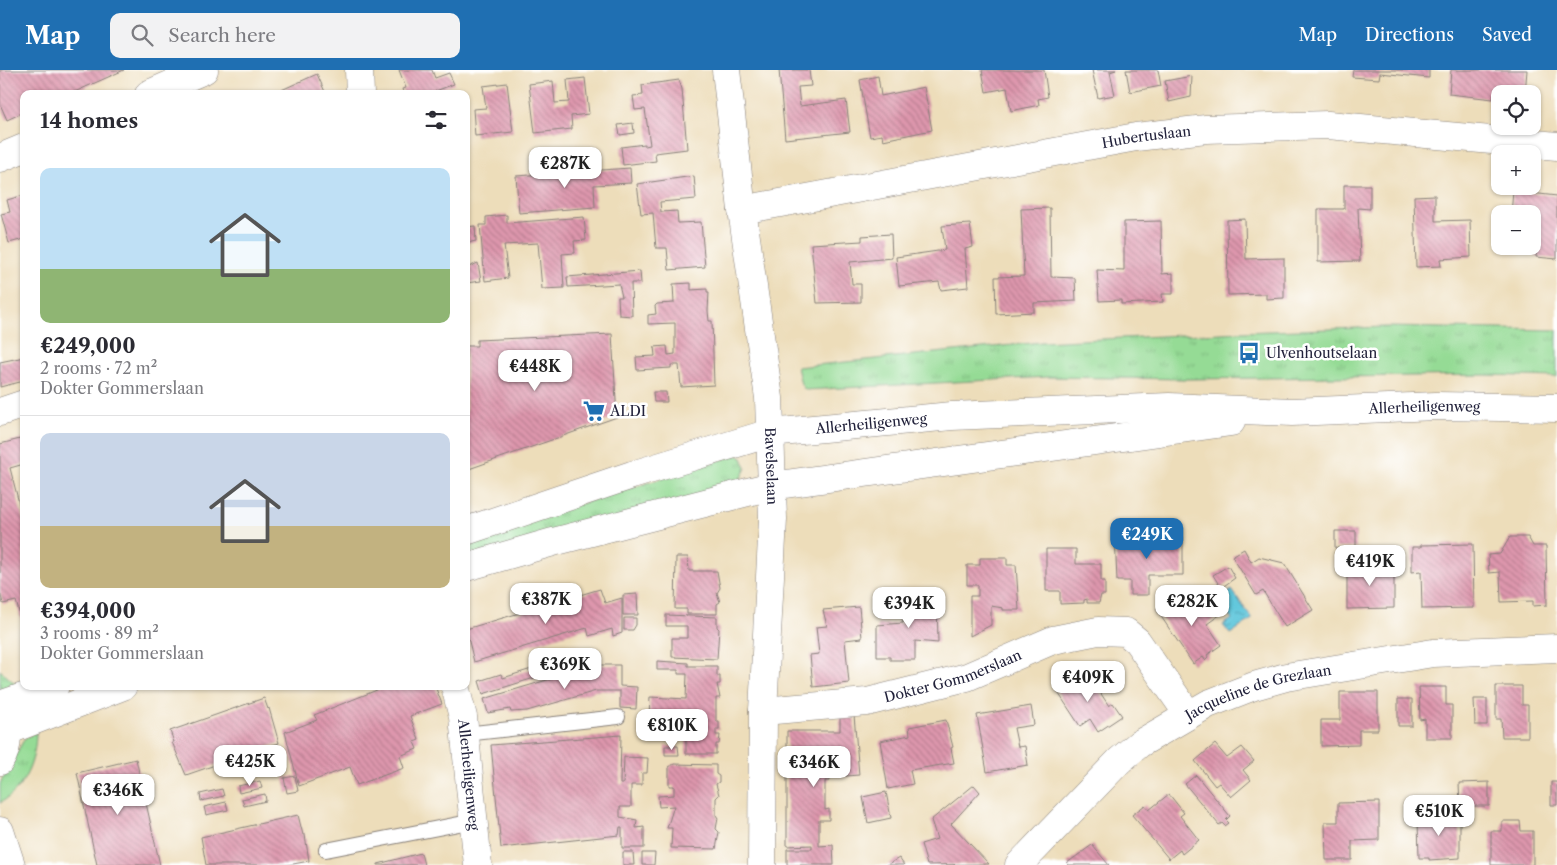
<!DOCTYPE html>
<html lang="en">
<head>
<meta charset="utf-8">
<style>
	:root { --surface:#fff; --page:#f2f2f3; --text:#2b2b33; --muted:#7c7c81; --line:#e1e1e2; --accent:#1f6fb2 }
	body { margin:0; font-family:"Libre Caslon Text",serif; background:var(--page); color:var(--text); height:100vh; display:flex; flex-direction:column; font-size:19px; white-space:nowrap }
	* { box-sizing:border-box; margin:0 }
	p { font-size:16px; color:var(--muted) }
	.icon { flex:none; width:28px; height:28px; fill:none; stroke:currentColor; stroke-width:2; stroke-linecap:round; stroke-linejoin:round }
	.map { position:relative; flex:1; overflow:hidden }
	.details { position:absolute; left:20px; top:20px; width:450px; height:600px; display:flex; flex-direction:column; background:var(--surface); border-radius:10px; box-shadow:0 1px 4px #0004 }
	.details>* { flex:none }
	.fabs { position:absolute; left:1491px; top:15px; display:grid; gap:10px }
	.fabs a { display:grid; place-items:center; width:50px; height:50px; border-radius:10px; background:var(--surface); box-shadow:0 1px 4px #0004; font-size:25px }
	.price { position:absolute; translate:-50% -42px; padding:0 11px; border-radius:10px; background:#fff; color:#222; font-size:16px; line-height:32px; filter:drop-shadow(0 1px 2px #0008) }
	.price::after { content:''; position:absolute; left:50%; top:30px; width:15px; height:11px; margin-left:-8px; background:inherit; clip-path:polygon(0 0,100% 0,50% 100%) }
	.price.current { background:var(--accent); color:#fff }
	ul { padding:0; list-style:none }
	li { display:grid; align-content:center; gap:10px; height:265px; padding:0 20px }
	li+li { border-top:1px solid var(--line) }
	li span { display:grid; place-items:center; height:155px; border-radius:10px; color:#555 }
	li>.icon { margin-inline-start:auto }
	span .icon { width:90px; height:90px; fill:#fffc; stroke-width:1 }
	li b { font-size:21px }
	h2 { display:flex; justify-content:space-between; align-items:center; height:60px; padding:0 20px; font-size:21px }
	header { display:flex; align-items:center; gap:30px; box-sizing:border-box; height:70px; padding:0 25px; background:var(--accent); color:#fff }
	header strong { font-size:24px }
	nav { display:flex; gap:28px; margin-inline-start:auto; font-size:18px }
	.search { width:350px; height:45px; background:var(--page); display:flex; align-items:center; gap:12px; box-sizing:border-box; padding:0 18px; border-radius:10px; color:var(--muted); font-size:19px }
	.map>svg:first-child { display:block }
</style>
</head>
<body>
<header>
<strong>Map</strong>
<div class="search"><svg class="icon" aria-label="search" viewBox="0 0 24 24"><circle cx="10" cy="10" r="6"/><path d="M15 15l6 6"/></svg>Search here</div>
<nav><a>Map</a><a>Directions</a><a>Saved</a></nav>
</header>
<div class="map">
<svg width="1557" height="795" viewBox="0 0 1557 795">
	<defs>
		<pattern id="grass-tufts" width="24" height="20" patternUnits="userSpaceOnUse" patternTransform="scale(1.25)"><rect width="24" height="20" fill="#95db95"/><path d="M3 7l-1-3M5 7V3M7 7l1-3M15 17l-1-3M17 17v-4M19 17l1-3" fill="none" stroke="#80bc81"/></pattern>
		<pattern id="water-ripples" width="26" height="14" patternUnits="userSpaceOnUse" patternTransform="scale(1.25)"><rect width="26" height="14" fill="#60c7dc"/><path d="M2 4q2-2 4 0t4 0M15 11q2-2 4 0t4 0" fill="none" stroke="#4fa1b4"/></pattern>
		<pattern id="building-back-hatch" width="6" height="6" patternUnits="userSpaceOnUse" patternTransform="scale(1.25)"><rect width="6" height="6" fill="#de97ad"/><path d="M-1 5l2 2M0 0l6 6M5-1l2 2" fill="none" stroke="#b47b8e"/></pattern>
	</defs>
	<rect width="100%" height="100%" fill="#fff"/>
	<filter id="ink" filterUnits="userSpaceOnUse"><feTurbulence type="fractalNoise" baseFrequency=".02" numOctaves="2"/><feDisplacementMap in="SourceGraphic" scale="10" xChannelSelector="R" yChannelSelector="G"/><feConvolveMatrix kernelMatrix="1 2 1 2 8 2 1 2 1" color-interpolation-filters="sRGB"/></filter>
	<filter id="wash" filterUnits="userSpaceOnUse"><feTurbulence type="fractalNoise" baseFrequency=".0096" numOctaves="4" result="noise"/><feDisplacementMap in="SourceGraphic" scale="20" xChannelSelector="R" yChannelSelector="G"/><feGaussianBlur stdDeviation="1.12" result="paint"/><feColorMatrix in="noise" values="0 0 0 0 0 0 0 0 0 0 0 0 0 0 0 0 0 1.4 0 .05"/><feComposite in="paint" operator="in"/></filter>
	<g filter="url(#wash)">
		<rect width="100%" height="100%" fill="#edddba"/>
		<path fill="url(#grass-tufts)" stroke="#5c7e68" d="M1387,257L1557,260V307L1485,305L1188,309L1048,307L805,320L801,314L797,297L1042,272L1242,262Z
			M737,385L742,388L746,398L737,416L466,490V470Z
			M0,600L20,618L7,622L0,620Z
			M36,662C36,690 25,719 0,733V714L3,707L25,668Z"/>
		<path fill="url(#water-ripples)" stroke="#41748c" d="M1232,520L1252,549L1230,564L1223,555L1232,549L1218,530Z"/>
		<g id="blocks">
			<path fill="url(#building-back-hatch)" d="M0,0H124L70,24H24V42L7,50L0,34Z
				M399,0H432L435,8L449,3L454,14L433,22L434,24H404L402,19L406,18Z
				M779,0H809L811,16L798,17L800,36L846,30L850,62L785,69Z
				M982,0H1044L1048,27L1038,29L1039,35L1011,41L1007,18L986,22Z
				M1092,0H1116L1110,2L1115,25L1098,28Z
				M1126,0H1158L1161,16L1130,22Z
				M1353,0H1429V8L1380,3L1379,9L1352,7Z
				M1451,0H1527L1525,24H1494L1493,29L1449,24Z
				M317,4L326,24H273L286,18Z
				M878,6L881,26L924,17L932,60L883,70L882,65L870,67L860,10Z
				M1192,6L1191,27L1169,32L1165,11Z
				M585,8L589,44L571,46L572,59L535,63L529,14L553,11L555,33L569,32L567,10Z
				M679,10L682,19L687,79L655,83L656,91L623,95L621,77L645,74V76L650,75L645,39L635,40L633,26L643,25L642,15Z
				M507,13L513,62L475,66L473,39L486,38L483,16Z
				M633,53L634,63L620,65L618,55Z
				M630,98L631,113L594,115L595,137L519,143L516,106Z
				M694,106L696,129L660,132L661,142L677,141L678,153L701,152L705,197L669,200L667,178H656L653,143L641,144L637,114Z
				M1344,115H1370V139L1358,138L1360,191L1318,192V139H1344Z
				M1513,121L1557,126V189L1536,187L1537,172L1532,171V144H1511Z
				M24,125V169L9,173L1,144L10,142L7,130Z
				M1435,125V151L1470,150L1471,187L1440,189L1441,196L1416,197L1414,126Z
				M1050,138L1051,207L1075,208L1076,231L1034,233V242L996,244L995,207L1024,206L1021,139Z
				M507,145V153L584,147L586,170L574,171L575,183L562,184L564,218L542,219L538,173L504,175L508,208L485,211L480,155H486V147Z
				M1245,149L1246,189L1284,188V228L1266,229V224L1228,225L1227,150Z
				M1161,151L1162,204L1173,203V224H1162L1163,232L1121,234V230L1099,231L1097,200L1124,201V152Z
				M970,154L973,177L965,179L968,217L941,220L939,212L899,216L896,187L945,180L942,156Z
				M475,156L476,171L467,173L466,157Z
				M891,164L892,188L850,192L852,214H861V232L817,233L811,174L862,171V166Z
				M478,193L481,211L466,213V198Z
				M640,201L641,213H631L632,246L619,245L618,227H622L619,214L568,217L567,207Z
				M691,213V220L707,219V222H709L708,241L709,251H712L714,315L681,317L679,295H671V298L637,300L636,287L655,286L654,277L667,276L668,285L675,284V253L648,254V245L656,244L655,236L657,234L674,233L673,214Z
				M612,264L617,347L466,400V276H477V270Z
				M24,287V311L0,317V292Z
				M653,322H666L667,332H654Z
				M24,368V394L10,398L24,453L23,557L16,531L3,534L0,522V374Z
				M1335,461H1356V478H1335Z
				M1130,464L1129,468L1183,467V505H1148V525H1130V511H1117L1115,465Z
				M1510,467H1528L1533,476H1546L1547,535L1533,536V531L1501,532L1500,502L1489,503L1488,485L1500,484Z
				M1473,474L1474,538L1422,539L1421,501L1412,502V477H1421V475Z
				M1046,479H1076V494H1101V511H1105V525H1101L1099,533H1087V529L1084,530V533L1060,534V521H1046Z
				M1244,479L1251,492L1259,487L1284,493L1313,540L1285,557L1263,521L1256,525L1232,486Z
				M676,487H688L689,501H717L720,518L717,523L720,532L717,534V544H687V539H675Z
				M980,488H1007V495H1016L1019,540H1003V538L991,536V555L970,566V526H978V515H967V495H980Z
				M1347,492H1366V498H1394V538L1347,539Z
				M1228,496L1235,508L1221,518L1213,505Z
				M600,519L605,533L622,528V563L613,566L612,559L589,566L587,558L474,592L466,559Z
				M637,524L638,545H623V525Z
				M937,526L938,573L915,571V590H890V587H877V555L903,553V527Z
				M1208,526L1221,544L1207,554L1221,575L1207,585L1208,587L1205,590L1203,587L1193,594L1156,539L1177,527L1186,541Z
				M859,537L862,568L845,570L849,613L813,617L810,585L819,584L816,557L827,556L823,540Z
				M666,545L717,547V557L719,559L717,589L672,587V568H687V556H666Z
				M624,548H636V555L633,560H624Z
				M592,580L595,589L483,624L479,611L501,604L503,608Z
				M657,591L688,593V596H717V606H720V614H717L720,628H716V651H719V659H716V665H720L719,674H716V684H686V650L649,648L650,627L686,629L687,604H678V600H657Z
				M597,595H620V616L637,617L636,639L620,638V621H596L527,641L511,642L510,639L488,643L484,629Z
				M1086,601L1109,636L1113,633L1122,646L1098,662L1090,649L1080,656L1057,621Z
				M387,616H435L442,634L410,646L419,670L414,672L417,679L400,686L404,698L357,715L350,697L299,716L285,662L317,650L314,645Z
				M1496,616H1522V635H1528V667H1502L1501,649H1496Z
				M1419,617H1446V635H1452V668H1425V649L1420,650Z
				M1340,622H1378V660H1359V675L1321,676V650H1340Z
				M264,628L268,639L269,638L279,673L186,705L172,672H174L170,661Z
				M1398,629H1412V656H1398Z
				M1474,629H1487V655H1475Z
				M1031,636L1034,655L1014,658L1018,677L1025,676L1028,695L987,702L977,645Z
				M854,645L859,705L846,706L845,679L829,680V711H825V740L829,739V750H819V776L833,775L834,795H787V779H812V775L787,776V661H840V646Z
				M946,650L953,677L951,678L954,693L910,700L913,714L888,719L880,671L910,665L909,657Z
				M621,665L620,714H623L624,687L648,688L647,703H642V715H631V737H620V747L637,750L636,758L644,757V778H622V757H620L619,765L501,778L491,675Z
				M1215,674L1227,688L1242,677L1254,691L1243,700L1251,710L1231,727L1219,713L1215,716L1195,691Z
				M665,676H678L679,685H665Z
				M136,689L160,795H97L77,703Z
				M674,694L716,695V704L719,706V712L716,714L719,725L716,728V745L718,748L716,759L719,762L716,779L671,778L672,758H667L674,736L659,737L658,726L674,725V716H669V697Z
				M1196,705L1230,746L1226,750L1229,753L1225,756L1222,753L1219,755L1185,714Z
				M295,706L298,721L287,723L284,708Z
				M260,711L262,718L239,723L238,716Z
				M1489,712V736H1460L1459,713Z
				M1551,712H1557V735H1551Z
				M974,715L980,722L951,754L989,794L927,795L921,774L937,769L931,750Z
				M222,719L224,726L201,731L200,724Z
				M886,722L891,748L868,753L863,727Z
				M265,724L266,731L244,736L242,729Z
				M1169,724L1184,743L1180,746L1199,770L1182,784L1180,780L1169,789L1132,745L1145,735L1149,740Z
				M226,732L228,740L206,745L204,737Z
				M1379,732V770L1352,771V790H1326L1325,752H1338V733Z
				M1429,740H1448V750H1460V788L1429,790V788H1419L1418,750H1429Z
				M298,745L303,765H305L309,791L288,795H206L201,767Z
				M1502,751H1520L1521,761H1533V795H1491V761H1502Z
				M1092,775L1109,795H1069L1067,793Z
				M623,782H633L634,795H623Z
				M421,783L424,795H378V794Z
				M642,783H655L654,795H642Z
				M899,788L904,795H887Z"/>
		</g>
	</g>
	<g filter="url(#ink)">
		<use href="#blocks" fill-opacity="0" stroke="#88807a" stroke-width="1"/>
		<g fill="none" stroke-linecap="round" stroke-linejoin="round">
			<g stroke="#88807a" stroke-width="16">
				<path id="lane" d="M465,664L618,647
					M326,780L474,751"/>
			</g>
			<g stroke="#88807a" stroke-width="29">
				<g id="street">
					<path d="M359,0L360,24"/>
					<path id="s1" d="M726,0L742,140L769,328L773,449L763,641L762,795"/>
					<path d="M149,24L204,0"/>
					<path d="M0,88L24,78"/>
					<path id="s2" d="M742,140L1136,67L1206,59L1328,55L1557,76"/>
					<path d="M0,342L24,334"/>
					<path id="s3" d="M455,616L463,647L478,795"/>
					<path id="s4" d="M763,641L867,632L967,607L1053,570L1098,561L1126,562L1137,571L1188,644"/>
					<path d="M0,761L11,795"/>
					<path id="s5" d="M1019,795L1119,691L1139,674L1208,634L1254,616L1286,607L1433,583L1557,578"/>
				</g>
			</g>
			<g stroke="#88807a" stroke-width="29">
				<g id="secondary">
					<path id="s6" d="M466,461L632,405L770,363L952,346L1169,337L1292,342L1436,336L1557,338"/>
					<path d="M466,497L553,472L771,416L1231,352"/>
					<path d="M0,635L55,616"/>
					<path d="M7,661L123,616"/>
					<path d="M0,691C9,677 9,658 1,643"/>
				</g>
			</g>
			<use href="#lane" stroke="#fff" stroke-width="14"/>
			<use href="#street" stroke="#fff" stroke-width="28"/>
			<use href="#secondary" stroke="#fff" stroke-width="28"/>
		</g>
	</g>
	<defs>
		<g id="bus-bare" transform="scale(1.725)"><path d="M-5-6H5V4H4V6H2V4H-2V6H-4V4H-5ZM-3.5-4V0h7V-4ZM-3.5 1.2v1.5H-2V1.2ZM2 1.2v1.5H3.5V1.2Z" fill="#1f6fb2" stroke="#fff" stroke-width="2.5" paint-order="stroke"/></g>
		<g id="supermarket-bare" transform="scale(1.725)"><path d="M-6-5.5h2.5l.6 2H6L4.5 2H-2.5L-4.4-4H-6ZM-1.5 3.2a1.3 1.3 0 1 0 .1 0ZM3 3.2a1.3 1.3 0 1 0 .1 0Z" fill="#1f6fb2" stroke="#fff" stroke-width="2.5" paint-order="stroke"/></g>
	</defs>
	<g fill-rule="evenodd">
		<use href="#bus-bare" x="1249" y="283"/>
		<use href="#supermarket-bare" x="594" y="341"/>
	</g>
	<g text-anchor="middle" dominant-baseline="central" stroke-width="5" stroke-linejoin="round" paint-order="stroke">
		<g font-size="14" fill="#22223b" stroke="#fff">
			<text stroke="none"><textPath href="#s2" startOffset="411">Hubertuslaan</textPath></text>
			<text stroke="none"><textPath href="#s6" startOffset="975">Allerheiligenweg</textPath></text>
			<text stroke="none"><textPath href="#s6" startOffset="421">Allerheiligenweg</textPath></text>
			<text stroke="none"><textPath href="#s1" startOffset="399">Bavelselaan</textPath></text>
			<text stroke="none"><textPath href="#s4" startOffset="194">Dokter Gommerslaan</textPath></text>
			<text stroke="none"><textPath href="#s5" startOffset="302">Jacqueline de Grezlaan</textPath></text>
			<text stroke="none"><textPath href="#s3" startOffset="90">Allerheiligenweg</textPath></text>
		</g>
		<g font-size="14" fill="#22223b" stroke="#fff" text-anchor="start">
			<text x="1266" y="283">Ulvenhoutselaan</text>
			<text x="610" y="341">ALDI</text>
		</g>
	</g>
</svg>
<div class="fabs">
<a><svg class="icon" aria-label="locate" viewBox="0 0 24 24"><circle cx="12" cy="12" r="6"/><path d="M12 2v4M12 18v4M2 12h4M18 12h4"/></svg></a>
<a>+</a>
<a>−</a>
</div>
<b class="price" style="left:565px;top:119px">€287K</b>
<b class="price" style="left:535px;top:322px">€448K</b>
<b class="price current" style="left:1147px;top:490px">€249K</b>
<b class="price" style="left:1370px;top:517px">€419K</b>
<b class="price" style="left:546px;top:555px">€387K</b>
<b class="price" style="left:1192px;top:557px">€282K</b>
<b class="price" style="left:909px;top:559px">€394K</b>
<b class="price" style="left:565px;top:620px">€369K</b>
<b class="price" style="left:1088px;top:633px">€409K</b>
<b class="price" style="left:672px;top:681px">€810K</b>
<b class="price" style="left:250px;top:717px">€425K</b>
<b class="price" style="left:814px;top:718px">€346K</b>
<b class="price" style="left:118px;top:746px">€346K</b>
<b class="price" style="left:1439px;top:767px">€510K</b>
<section class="details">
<h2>14 homes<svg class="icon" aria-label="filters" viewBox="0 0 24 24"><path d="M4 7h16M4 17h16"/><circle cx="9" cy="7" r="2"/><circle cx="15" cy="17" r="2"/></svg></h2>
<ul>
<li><span style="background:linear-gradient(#bfe0f5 65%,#8fb573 0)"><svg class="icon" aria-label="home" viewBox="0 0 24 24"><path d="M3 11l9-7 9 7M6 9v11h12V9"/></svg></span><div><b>€249,000</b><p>2 rooms · 72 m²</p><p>Dokter Gommerslaan</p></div></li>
<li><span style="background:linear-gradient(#c9d6e8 60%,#c2b280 0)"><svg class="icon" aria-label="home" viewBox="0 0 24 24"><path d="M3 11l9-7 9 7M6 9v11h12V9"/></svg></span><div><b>€394,000</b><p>3 rooms · 89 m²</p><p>Dokter Gommerslaan</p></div></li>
</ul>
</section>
</div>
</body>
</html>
